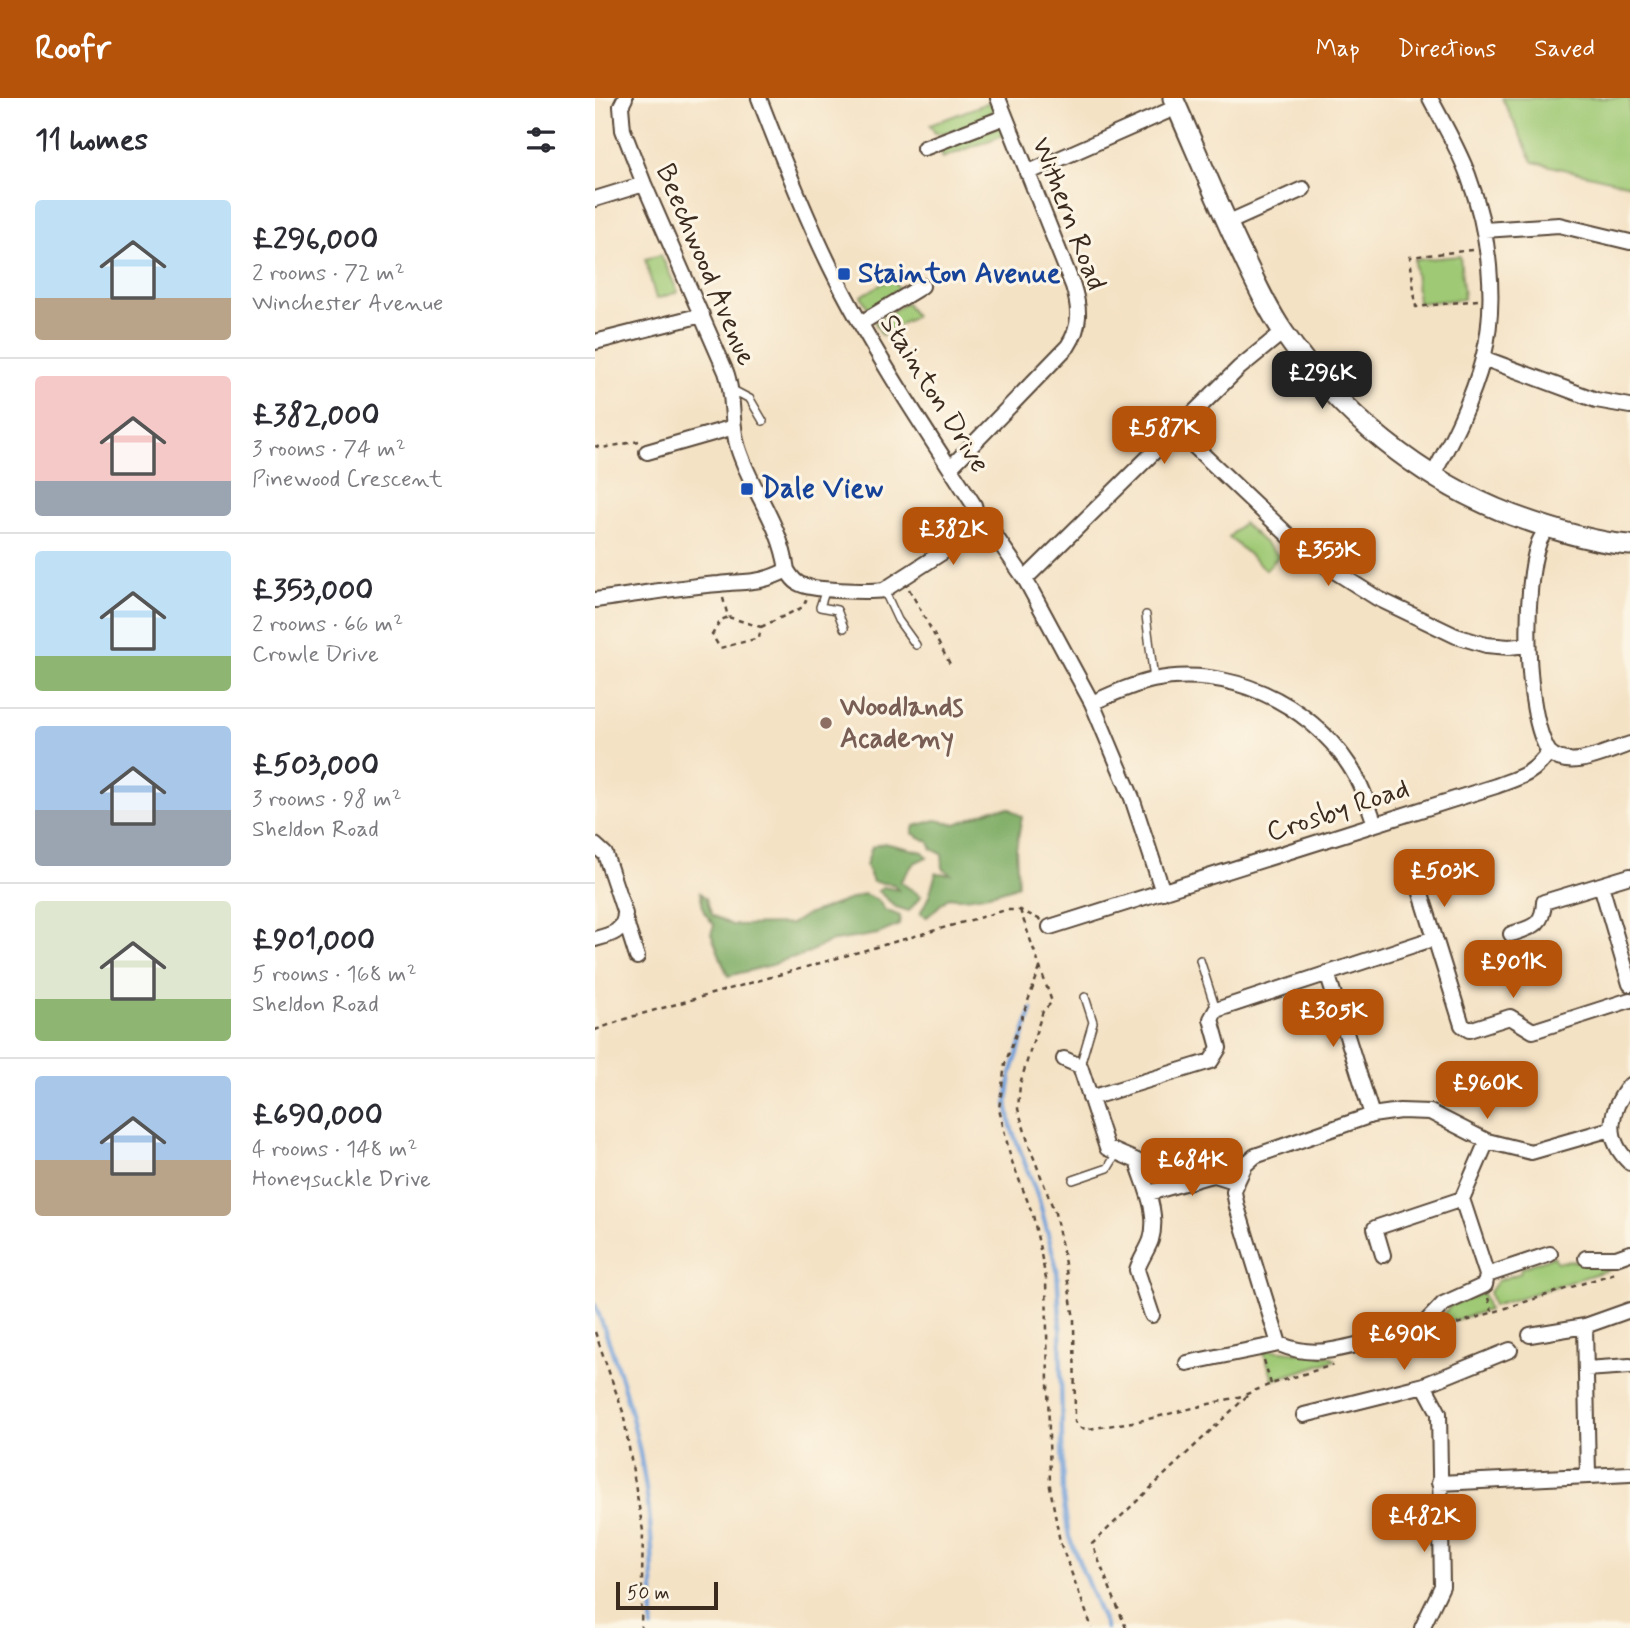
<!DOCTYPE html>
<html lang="en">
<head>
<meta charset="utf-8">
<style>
	:root { --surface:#fff; --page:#f7f7f7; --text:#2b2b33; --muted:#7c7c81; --line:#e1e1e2; --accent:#b45309 }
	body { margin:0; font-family:Mynerve,sans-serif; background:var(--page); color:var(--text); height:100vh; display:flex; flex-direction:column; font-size:26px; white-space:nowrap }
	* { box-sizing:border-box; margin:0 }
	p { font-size:23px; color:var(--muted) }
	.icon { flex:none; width:38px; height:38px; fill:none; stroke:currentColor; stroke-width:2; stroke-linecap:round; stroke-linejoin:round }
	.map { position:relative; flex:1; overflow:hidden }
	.sheet { display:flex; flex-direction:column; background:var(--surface); width:595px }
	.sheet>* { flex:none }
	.scale { position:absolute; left:21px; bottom:18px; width:102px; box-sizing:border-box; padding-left:7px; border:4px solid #3b2a1e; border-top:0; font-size:19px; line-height:24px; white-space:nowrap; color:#3b2a1e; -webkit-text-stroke:5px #fcf5e5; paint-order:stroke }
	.price { position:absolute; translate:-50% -60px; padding:0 16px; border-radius:14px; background:var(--accent); color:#fff; font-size:23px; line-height:46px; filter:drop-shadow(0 2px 4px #0008) }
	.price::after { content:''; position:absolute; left:50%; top:42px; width:21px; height:16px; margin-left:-10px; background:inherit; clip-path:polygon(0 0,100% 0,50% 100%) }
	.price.selected { background:#222; color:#fff }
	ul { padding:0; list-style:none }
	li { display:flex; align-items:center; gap:21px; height:175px; padding:0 35px }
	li+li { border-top:2px solid var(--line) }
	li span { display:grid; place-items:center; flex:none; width:196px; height:140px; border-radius:7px; color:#555 }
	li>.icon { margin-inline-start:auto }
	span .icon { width:84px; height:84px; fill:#fffc; stroke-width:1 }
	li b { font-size:30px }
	h2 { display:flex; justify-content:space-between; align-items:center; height:84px; padding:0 35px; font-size:30px }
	header { display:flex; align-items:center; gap:42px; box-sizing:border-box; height:98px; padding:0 35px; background:var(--accent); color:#fff }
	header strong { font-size:33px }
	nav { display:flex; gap:38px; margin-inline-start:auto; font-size:24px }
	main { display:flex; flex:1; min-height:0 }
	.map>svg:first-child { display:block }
</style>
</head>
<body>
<header>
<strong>Roofr</strong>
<nav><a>Map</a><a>Directions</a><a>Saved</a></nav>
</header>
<main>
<section class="sheet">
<h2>11 homes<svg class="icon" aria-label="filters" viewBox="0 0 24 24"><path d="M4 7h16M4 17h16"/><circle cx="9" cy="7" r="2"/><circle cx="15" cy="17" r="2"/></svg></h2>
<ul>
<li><span style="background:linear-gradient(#bfe0f5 70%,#b9a48a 0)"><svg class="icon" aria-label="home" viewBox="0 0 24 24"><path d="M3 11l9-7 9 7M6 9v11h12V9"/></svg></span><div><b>£296,000</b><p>2 rooms · 72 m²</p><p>Winchester Avenue</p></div></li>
<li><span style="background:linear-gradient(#f6c9c9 75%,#9aa5b1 0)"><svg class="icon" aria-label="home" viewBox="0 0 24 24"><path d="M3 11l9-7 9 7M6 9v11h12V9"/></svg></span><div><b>£382,000</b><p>3 rooms · 74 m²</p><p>Pinewood Crescent</p></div></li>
<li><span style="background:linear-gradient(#bfe0f5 75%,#8fb573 0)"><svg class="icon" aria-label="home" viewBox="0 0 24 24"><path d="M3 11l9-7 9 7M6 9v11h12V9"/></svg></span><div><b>£353,000</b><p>2 rooms · 66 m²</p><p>Crowle Drive</p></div></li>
<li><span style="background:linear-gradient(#a9c7e8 60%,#9aa5b1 0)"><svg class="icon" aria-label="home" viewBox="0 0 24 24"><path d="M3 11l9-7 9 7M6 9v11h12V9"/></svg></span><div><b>£503,000</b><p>3 rooms · 98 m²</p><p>Sheldon Road</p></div></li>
<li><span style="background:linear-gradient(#dfe7d0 70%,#8fb573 0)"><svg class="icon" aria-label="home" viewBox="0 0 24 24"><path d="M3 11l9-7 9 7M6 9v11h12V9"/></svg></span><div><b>£901,000</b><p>5 rooms · 168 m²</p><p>Sheldon Road</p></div></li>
<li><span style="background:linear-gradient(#a9c7e8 60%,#b9a48a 0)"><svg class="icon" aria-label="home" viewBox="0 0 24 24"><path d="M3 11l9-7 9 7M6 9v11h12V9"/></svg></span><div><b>£690,000</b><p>4 rooms · 148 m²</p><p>Honeysuckle Drive</p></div></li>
</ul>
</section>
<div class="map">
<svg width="1035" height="1530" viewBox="0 0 1035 1530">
	<rect width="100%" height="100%" fill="#fcf5e5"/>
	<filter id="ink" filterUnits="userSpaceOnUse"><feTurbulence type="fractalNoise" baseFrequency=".0143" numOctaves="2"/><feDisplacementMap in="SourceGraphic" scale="14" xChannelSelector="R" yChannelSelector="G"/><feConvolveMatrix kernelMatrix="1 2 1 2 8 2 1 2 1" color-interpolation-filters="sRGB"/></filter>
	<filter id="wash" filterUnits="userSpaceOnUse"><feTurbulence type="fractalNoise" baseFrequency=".00686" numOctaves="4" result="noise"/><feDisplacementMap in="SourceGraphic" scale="28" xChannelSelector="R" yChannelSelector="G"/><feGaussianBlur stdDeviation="1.57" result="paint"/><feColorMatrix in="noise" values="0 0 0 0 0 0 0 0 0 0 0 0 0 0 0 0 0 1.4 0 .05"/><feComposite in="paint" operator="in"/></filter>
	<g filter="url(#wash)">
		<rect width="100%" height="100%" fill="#f4e2c5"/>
		<path fill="#9fc975" stroke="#6d7a4a" stroke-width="2" d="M907,0H1035V87L938,64Z
			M397,3L400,11C392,22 353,37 340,35L335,27Z
			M406,28L409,37L347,60V51L351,46Z
			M66,157L83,194L61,201L50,161Z
			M865,158L869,201L823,205L819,162Z
			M297,180L304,191L303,196L277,210H273L266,198Z
			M311,205L320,218L287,237L280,224Z
			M648,425L684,458L671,472L634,439Z
			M959,1158L962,1164L987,1163L1013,1168L1035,1159V1165L898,1208L894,1194L902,1183L925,1175L926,1170Z
			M888,1195L893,1212L834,1230L833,1228L842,1224L856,1207Z
			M668,1251L735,1258L740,1262L678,1282Z"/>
		<path fill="#7fad66" stroke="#5d6c42" stroke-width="2" d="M414,710L427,719L421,751L423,787C407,794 370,803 354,799L332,819L325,816L334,798L341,775L356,776L348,770L347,756L337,751L334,744L317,735L319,728L341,722L361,726L398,711Z
			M289,745L328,754L332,759L319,765L305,784L326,798L314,813L301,809L283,793L289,789L303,792L298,786L278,784L271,767L277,749Z
			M105,795L111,800L117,817L137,827L196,826L209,818L269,796L283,802L290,812L305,818L304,827L283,836L233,844L205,859L194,860L177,867L133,878L116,836L119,827L109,814Z"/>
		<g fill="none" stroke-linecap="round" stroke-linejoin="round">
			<path stroke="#6f9fd8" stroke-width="4.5" d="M437,911L416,976L412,1004L416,1029L444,1102L462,1171L465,1221L468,1400L474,1439L511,1530
				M0,1207C43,1314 63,1414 57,1530"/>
		</g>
	</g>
	<g filter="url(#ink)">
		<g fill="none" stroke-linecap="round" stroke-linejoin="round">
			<g stroke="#574637" stroke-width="10">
				<path id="lane" d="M136,291L155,301L168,323
					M231,491L225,509L242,512L249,530
					M289,492L303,522L321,547
					M551,517L559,582
					M605,862L621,912
					M485,968L498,924L490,899
					M478,1082L513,1070L522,1055"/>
			</g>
			<g stroke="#574637" stroke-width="18">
				<path id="street" d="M30,0L26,8L28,32L49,86L131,274C140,298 135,325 143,350C157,394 185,424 192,472
					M164,0C186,57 208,113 235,168C276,251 329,330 379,407L383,422L381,428L401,439L430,481L497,605L537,700L568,794
					M835,0C848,25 863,50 873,77C894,133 903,202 888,261C877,303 857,341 837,379
					M329,50L410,19
					M432,75L582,9
					M0,101L49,86
					M632,125L708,91
					M889,132L964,127L1035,144
					M266,225L327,188
					M0,244L107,217
					M888,260L1001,302L1035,308
					M581,331L714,457L782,500L861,538L891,547L914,549L932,547
					M52,354L139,329
					M355,370L473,248C486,228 485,210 478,188L403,0
					M953,430C950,434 946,439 944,444C928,487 929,615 954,654
					M430,481L644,270L688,234
					M0,502C41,497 83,489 124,486C153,483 165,486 192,472C195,477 198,482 203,485C215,493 274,494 289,492L368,441L381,428
					M497,605C517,596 536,587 558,582C631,566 714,605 754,667C766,685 773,706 780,726
					M0,747L10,756L30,816C29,834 15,837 0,841
					M1006,787L1035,886
					M825,792L867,927L874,932L915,919L938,933L1035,902
					M30,821L42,859
					M455,829L901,688C925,679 938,677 954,654C974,674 1012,653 1035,646
					M916,836C936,829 948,829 949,804L1035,778
					M732,875L777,1017
					M469,961L485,968L512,1050L542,1063C550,1089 564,1114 556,1142C552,1153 545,1162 542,1172L557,1217
					M1035,987C1014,1012 1009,1041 1035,1065
					M495,1000L616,963L624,950L616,921L621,912L840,840
					M554,1095L613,1078L620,1077L642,1084
					M788,1157L780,1130L867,1101
					M991,1160H1021L1035,1155
					M892,1177L955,1156
					M990,1228L993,1377
					M935,1237L990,1228L1035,1212
					M792,1239L829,1226L848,1206L890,1187L892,1177L867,1101L892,1043
					M684,1246L642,1109L639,1094L642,1084L650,1067L660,1058L777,1017L805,1013L835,1014L892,1043L936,1054L1016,1031
					M592,1265L684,1246C717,1260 740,1252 773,1244
					M991,1271L1035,1268
					M709,1317L829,1287L915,1252
					M844,1385L1035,1376
					M827,1530L847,1488L844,1315L829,1287"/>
			</g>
			<g stroke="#574637" stroke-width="23">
				<path id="secondary" d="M578,0C600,50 621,101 644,150C658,179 671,209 689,235C745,316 825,382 917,417C950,429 1000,445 1035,447"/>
			</g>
			<path stroke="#574637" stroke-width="2.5" stroke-dasharray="5 5" stroke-linecap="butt" d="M877,152L815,159L821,209L883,202
				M0,348L7,350L44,343
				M314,491L355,566
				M128,500L133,519L166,529L164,540L125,550L117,537L126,522L133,519
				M166,529L208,509L212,500
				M425,812L457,904L448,913L440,937L425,986L423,1011L435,1050L460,1115L468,1154L479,1221L480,1324L486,1330L494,1331L549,1322L647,1298L676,1286L738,1267
				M445,870L410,966L404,1011L416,1061L438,1117L451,1181L455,1389L465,1444L497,1530
				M0,932L36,919L411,812H425L446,822
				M893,1200L897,1213
				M843,1232L1020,1175
				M0,1234L28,1314L48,1433L46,1530
				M669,1262L676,1286
				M531,1530L497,1446L653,1297"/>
			<use href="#lane" stroke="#fff" stroke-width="7"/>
			<use href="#street" stroke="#fff" stroke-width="14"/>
			<use href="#secondary" stroke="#fff" stroke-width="19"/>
		</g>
	</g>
	<g fill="#1a4fb4" stroke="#fcf5e5" stroke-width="2.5">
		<rect x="242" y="169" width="14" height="14" rx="3.5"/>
		<rect x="145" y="384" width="14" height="14" rx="3.5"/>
	</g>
	<circle fill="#8d6e63" stroke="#fcf5e5" stroke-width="2.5" cx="231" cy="625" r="7"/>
	<g text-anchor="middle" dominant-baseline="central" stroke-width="6" stroke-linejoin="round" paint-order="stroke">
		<g font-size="28" fill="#3b2a1e" stroke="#fcf5e5">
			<text transform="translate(473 116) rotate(69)">Withern Road</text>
			<text transform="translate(110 167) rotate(67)">Beechwood Avenue</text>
			<text transform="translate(339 296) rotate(58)">Stainton Drive</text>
			<text transform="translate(743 713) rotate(-18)">Crosby Road</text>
		</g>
		<g font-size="28" font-weight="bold" fill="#164399" stroke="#fcf5e5" text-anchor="start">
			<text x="263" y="176">Stainton Avenue</text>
			<text x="166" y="391">Dale View</text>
		</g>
		<g font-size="28" font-weight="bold" fill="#785e54" stroke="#fcf5e5" text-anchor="start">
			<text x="245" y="609">Woodlands<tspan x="245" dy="32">Academy</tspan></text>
		</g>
	</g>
</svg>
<div class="scale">50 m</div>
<b class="price selected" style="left:727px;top:313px">£296K</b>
<b class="price" style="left:569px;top:368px">£587K</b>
<b class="price" style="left:358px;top:469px">£382K</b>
<b class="price" style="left:733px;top:490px">£353K</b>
<b class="price" style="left:849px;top:811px">£503K</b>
<b class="price" style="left:918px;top:902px">£901K</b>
<b class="price" style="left:738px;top:951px">£305K</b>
<b class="price" style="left:892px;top:1023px">£960K</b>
<b class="price" style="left:597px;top:1100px">£684K</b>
<b class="price" style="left:809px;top:1274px">£690K</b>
<b class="price" style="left:829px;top:1456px">£482K</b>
</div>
</main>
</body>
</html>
